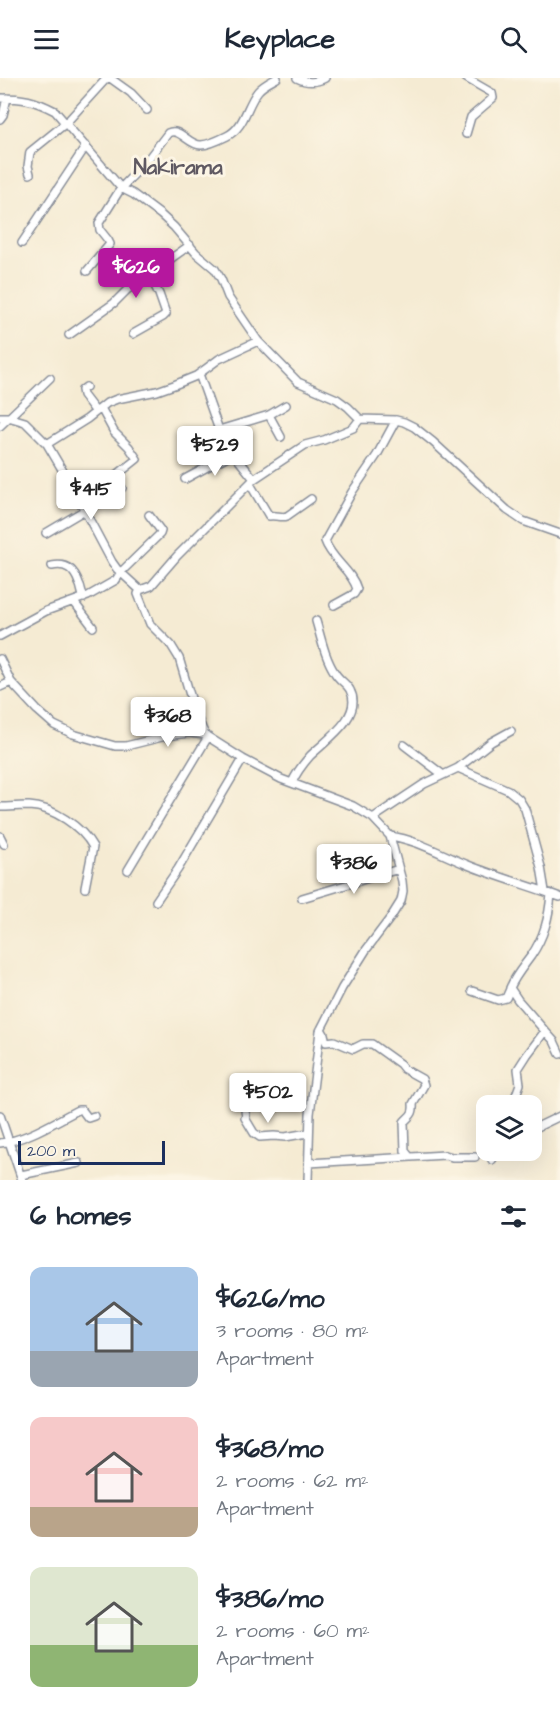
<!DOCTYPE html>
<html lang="en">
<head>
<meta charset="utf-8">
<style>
	:root { --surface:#fff; --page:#f6f6f7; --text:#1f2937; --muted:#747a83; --accent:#b5179e }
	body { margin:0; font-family:"Architects Daughter",sans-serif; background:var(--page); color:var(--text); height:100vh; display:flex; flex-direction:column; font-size:22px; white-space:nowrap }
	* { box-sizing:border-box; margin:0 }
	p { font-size:20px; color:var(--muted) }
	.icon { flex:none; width:33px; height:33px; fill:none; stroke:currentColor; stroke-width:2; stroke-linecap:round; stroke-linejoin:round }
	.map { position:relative; height:1102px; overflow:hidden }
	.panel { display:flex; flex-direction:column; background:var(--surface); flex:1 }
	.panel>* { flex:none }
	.tools { position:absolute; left:476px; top:1017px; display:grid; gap:12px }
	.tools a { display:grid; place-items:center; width:66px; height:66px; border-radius:12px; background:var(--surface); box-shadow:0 6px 24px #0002; font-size:30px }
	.scale { position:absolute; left:18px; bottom:15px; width:147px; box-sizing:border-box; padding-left:6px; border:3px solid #1b2f5e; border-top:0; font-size:16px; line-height:21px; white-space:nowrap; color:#1b2f5e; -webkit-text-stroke:4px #fcf5e5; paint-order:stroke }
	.price { position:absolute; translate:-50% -51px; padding:0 14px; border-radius:6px; background:#fff; color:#222; font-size:20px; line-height:39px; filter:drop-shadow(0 2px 3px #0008) }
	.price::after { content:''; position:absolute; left:50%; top:36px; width:18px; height:14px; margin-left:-9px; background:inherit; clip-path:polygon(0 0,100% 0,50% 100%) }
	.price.selected { background:var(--accent); color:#fff }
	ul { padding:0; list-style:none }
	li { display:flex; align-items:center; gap:18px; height:150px; padding:0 30px }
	li span { display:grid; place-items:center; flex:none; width:168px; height:120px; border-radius:12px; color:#555 }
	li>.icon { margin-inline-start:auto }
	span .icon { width:72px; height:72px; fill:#fffc; stroke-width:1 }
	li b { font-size:26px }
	h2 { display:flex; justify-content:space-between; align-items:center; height:72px; padding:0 30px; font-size:26px }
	header { display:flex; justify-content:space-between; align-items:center; height:78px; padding:0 30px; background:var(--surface); font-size:27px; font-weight:700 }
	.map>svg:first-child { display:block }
</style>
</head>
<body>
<header><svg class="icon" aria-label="menu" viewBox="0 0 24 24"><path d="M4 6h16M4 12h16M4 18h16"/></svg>Keyplace<svg class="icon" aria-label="search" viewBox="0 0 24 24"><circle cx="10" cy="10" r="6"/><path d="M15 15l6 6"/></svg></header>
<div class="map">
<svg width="560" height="1102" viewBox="0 0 560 1102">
	<rect width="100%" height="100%" fill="#fcf5e5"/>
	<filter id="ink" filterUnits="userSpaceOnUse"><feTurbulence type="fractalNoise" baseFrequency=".0167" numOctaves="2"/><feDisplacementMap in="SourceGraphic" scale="12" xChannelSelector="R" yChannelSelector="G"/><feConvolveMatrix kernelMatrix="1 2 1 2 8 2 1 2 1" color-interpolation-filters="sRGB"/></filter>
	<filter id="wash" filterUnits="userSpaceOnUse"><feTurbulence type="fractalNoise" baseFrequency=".008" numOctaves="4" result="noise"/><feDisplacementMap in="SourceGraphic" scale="24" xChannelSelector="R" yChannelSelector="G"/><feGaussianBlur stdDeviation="1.35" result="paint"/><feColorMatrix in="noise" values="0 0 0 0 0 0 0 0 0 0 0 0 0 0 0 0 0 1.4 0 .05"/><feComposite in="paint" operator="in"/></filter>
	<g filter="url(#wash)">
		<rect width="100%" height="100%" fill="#f5ebd3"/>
	</g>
	<g filter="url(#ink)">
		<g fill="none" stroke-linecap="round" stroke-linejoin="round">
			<g stroke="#888d98" stroke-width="10">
				<path id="minor" d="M110,0L131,15L147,32
					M297,0C307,5 315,5 325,0
					M0,20C23,20 34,22 55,33L121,110L133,116L161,137L174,149L196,175L215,191L221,201L228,219L258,263L298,304L337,321L348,329L360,341L396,342L404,344L414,349L433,364L507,432L523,443L560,456
					M0,41L3,37L7,20
					M466,56L471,39L493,20L492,15L466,0
					M30,96L28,88L30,74L66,45L107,0
					M22,165L86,68
					M87,193L110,166L108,162L100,152L99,145L121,110L145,85L168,55C180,49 188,67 201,67C209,67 219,62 227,58C245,49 246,28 258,13C263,7 270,4 277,0
					M133,256L163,239L166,236L159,216L149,196
					M69,257L114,225L127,212L190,167
					M199,296L219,352L225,365L254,401
					M86,309L82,312L83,317L96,334
					M101,330L114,354L129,369L137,381L113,400
					M269,337L281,359
					M0,339H8L25,344L47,366L70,405L112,484L117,491L140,512L138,516L150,546L171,567L179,580L195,634L205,657
					M0,348L50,300
					M219,352L269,337L286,327
					M47,366L87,341L107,325L117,321L157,313L174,307L196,298L219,281L258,263
					M185,401L233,375
					M250,406L269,438C277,437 282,440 287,438L311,421
					M46,455L122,410
					M52,488C66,485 74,491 79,505C82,510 81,515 84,520
					M140,512L151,508L177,478L254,401L305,367L324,362L353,350L360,341
					M74,524L93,549
					M334,527L354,516L357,511C352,493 331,481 325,463L352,414L377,377L396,342
					M0,558L46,533L88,518L116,502L121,494L160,456L161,453L149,437
					M0,581L11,604L37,632L54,647L73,656L115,668H126L166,658L189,655L205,657L243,681L281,701L353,728L373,740L390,758L402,803L403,813L401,823L391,839L366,872L342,910L320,953L310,1036L308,1102
					M0,609L11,604
					M404,667L442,696
					M458,690L508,712L519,721L525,731L541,789L545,813
					M292,705C296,695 303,686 310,678C325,663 364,638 350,612C347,606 339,602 335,595C325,580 321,560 316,543
					M0,729C10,729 20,728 29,728C53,729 82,749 93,769L85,810
					M373,740L424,706L458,690L491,664L511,653
					M0,758L4,766
					M390,758C418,762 442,777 468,787C498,799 530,808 560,819
					M128,792L208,659
					M302,820L399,791
					M156,823L178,791L243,681
					M472,913L498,922L506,920L510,911
					M321,951L324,956L326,964L334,963L353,971L363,966H372L400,986L404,991L422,1001L424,1007L413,1026C414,1037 410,1037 404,1044L405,1073L409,1078
					M545,953L554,963L560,976
					M255,1006C247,1013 243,1027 246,1038L245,1040L254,1055L260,1059L274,1058L285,1059L308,1055
					M516,1028V1017L520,1006L518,991L527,977L545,953L518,922L510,910C515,898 523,889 531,878C544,859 549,840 551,816
					M0,1037L22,1102
					M531,1052L560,1038
					M0,1065C27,1062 54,1044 78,1032H82L88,1040L94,1038
					M492,1082L499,1072
					M309,1085L445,1077L452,1079H475
					M21,1097L79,1085"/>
			</g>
			<use href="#minor" stroke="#fff" stroke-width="7"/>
		</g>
	</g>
	<g text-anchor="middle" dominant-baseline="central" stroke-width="6" stroke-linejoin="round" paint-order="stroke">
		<g font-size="21" font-weight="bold" fill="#5f5962" stroke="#fcf5e5">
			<text x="178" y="89">Nakirama</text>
		</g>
	</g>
</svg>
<div class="tools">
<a><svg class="icon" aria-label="layers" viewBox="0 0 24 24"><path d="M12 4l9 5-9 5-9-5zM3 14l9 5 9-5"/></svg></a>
</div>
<div class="scale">200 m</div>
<b class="price selected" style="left:136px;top:221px">$626</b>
<b class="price" style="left:215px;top:399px">$529</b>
<b class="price" style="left:91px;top:443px">$415</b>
<b class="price" style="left:168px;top:670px">$368</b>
<b class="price" style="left:354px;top:817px">$386</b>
<b class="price" style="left:268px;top:1046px">$502</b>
</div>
<section class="panel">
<h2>6 homes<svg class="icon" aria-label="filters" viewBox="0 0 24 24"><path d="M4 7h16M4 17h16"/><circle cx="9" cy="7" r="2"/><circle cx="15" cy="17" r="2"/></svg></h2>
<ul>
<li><span style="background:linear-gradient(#a9c7e8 70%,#9aa5b1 0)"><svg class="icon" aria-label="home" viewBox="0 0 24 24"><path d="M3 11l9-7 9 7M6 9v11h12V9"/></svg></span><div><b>$626/mo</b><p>3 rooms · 80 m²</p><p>Apartment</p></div></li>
<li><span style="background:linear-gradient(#f6c9c9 75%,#b9a48a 0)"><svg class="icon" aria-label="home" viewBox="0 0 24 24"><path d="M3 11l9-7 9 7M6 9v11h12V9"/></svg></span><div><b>$368/mo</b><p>2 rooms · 62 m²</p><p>Apartment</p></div></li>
<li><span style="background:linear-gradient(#dfe7d0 65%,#8fb573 0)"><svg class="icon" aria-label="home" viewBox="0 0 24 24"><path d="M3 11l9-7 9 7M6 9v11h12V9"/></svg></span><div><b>$386/mo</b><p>2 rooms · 60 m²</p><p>Apartment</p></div></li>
</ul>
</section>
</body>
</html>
